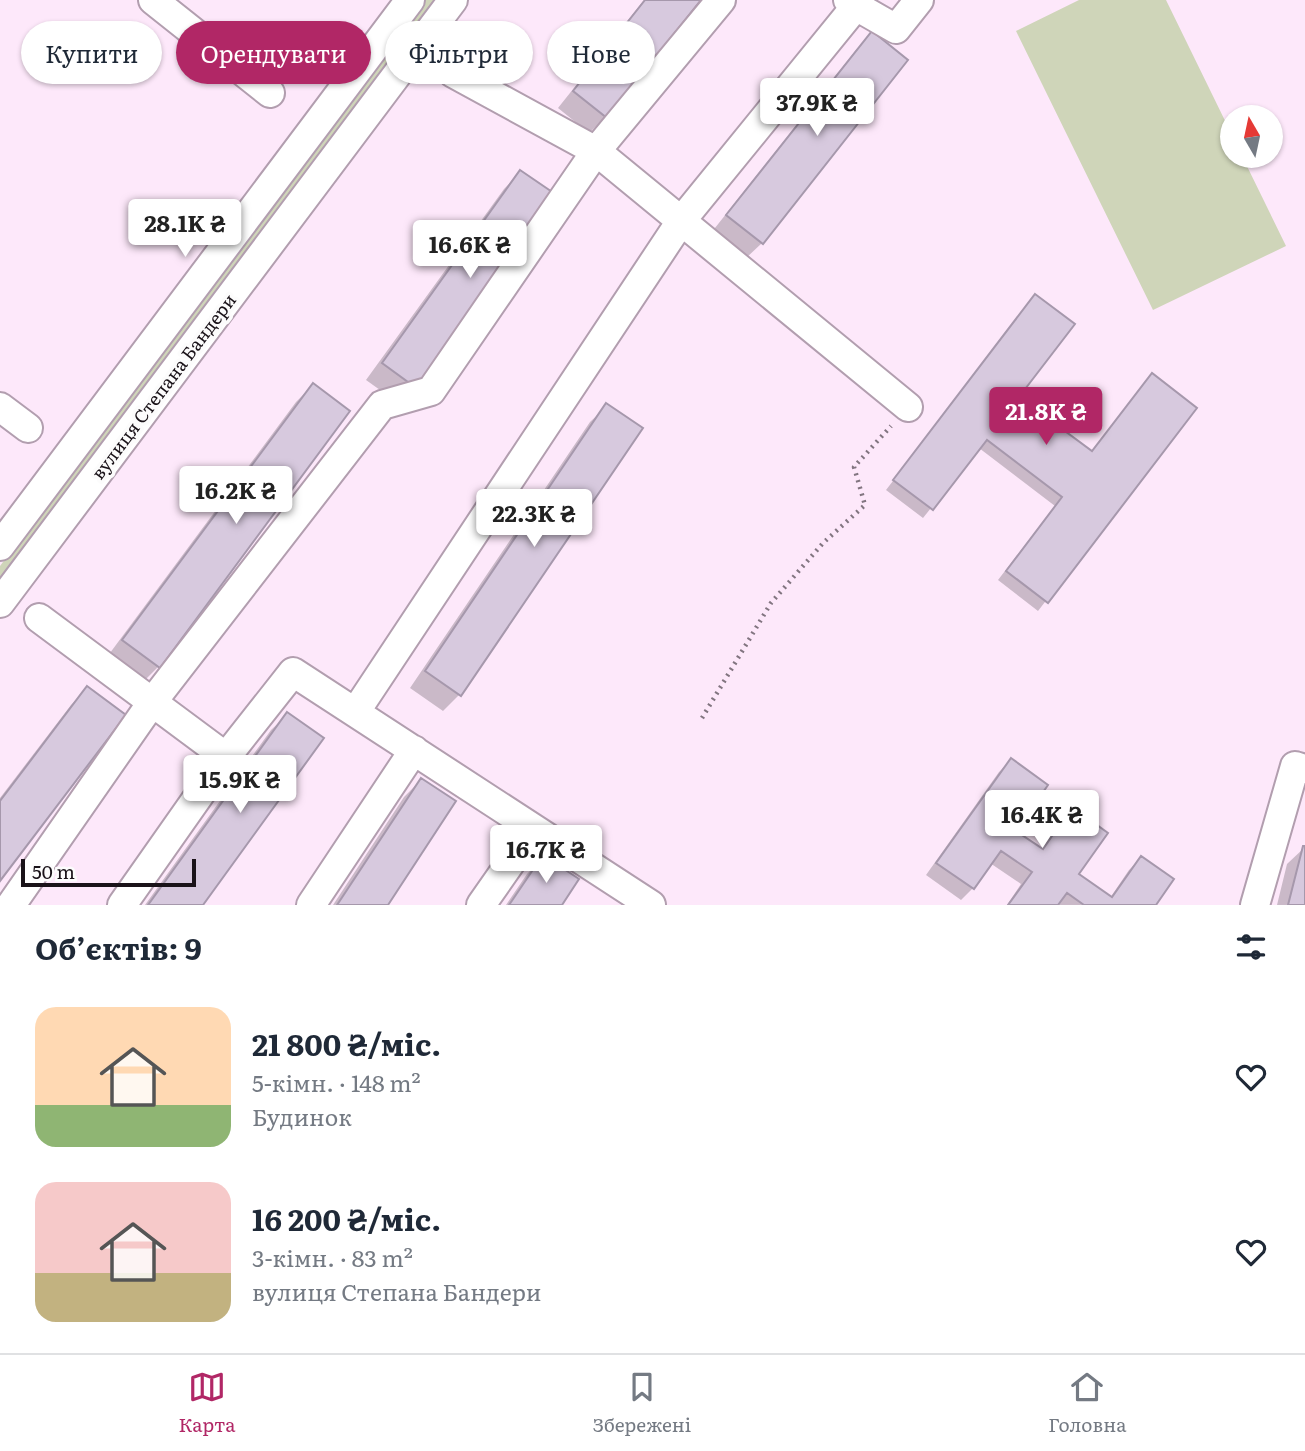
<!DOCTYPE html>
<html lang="uk">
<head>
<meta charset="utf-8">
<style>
	:root { --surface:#fff; --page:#f6f6f7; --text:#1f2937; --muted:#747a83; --line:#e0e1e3; --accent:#b12766 }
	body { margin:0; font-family:Literata,serif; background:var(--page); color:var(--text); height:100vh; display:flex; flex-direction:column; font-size:26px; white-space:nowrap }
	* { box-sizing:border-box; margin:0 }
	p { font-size:23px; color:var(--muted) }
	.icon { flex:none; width:38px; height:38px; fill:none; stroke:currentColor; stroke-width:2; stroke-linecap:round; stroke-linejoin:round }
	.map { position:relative; height:905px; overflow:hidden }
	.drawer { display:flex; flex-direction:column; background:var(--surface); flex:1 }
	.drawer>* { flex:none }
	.banner { position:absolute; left:21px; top:21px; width:700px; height:63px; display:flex; gap:14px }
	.needle { width:46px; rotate:351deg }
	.fabs { position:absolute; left:1220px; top:105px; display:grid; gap:14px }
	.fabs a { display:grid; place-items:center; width:63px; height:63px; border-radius:50%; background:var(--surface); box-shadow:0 2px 5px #0004; font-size:35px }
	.scale { position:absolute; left:21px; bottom:18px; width:175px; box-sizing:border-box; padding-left:7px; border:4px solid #1a1319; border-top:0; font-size:19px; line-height:24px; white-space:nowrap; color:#1a1319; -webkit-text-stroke:5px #fcfcfc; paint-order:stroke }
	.price { position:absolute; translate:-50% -60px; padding:0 16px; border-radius:7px; background:#fff; color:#222; font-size:23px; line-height:46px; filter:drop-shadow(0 2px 4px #0008) }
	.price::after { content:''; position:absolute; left:50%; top:42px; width:21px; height:16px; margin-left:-10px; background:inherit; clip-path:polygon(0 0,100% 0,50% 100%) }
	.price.active { background:var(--accent); color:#fff }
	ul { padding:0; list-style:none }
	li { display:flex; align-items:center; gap:21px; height:175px; padding:0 35px }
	li span { display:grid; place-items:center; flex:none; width:196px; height:140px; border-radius:21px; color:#555 }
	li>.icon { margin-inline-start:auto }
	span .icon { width:84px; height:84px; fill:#fffc; stroke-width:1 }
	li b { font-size:30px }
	h2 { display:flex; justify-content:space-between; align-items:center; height:84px; padding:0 35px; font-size:30px }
	.tag { padding:0 24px; border-radius:32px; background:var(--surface); box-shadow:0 2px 5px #0004; font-size:24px; line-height:63px }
	.tag.active { background:var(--accent); color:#fff }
	.tab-bar { display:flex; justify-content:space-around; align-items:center; height:98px; border-top:2px solid var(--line); background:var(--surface); font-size:19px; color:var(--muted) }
	.tab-bar a { display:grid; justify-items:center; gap:4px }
	.tab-bar .active { color:var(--accent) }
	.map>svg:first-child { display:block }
</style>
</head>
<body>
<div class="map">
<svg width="1305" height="905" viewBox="0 0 1305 905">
	<rect width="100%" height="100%" fill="#fde8fa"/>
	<path fill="#cfd5b9" d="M421,0H435L0,585V566Z
		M1079,0H1166L1232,135V156H1242L1286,246L1153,310L1016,31Z"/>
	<path fill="#0003" d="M644,0H699L606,117L589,133L558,108Z
		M872,33L906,60L762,243L745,259L711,233L856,50Z
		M520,172L401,405L366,380L504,189Z
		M1035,296L1017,397L1090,453L1152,375L1195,408L1038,611L998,580L1055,506L979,448L923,518L886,490Z
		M313,385L158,667L142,683L107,657L296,402Z
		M607,406L460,694L443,711L410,688L590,422Z
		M88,688L0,878V798L71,705Z
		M288,714L201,905H145L271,730Z
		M1011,760L1013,831L1041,850L1061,821L1073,810L1077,874L1110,898L1129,870L1141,858L1154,905H1007L1021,884L990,863L973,888L961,900L926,875L999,772Z
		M421,780L386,905H333L404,797Z
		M1304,848L1305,905H1277L1287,864Z
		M543,857L560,905H506L527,874Z"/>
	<path fill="#d7c9de" stroke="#a698ac" stroke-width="2" d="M645,0H701L607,118L573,91Z
		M872,31L908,60L763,244L726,215Z
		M520,170L558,196L419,390L382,363Z
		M1035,294L1075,324L1019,397L1092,451L1152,373L1197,408L1048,603L1006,571L1062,497L987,440L933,510L893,480Z
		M313,383L350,411L160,668L122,640Z
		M606,403L643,428L461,696L425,671Z
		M87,686L126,715L0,881V801Z
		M287,712L324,738L203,905H148Z
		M1011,758L1048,785L1016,831L1043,849L1072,807L1108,833L1079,874L1112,897L1141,856L1174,879L1156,905H1084L1067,893L1058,905H1008L1032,872L1001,851L974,889L936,863Z
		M421,778L456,801L388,905H337Z
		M1303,846H1305V905H1288Z
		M543,855L579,879L562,905H509Z"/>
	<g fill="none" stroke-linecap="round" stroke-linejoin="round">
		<g stroke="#b29eaf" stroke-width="32">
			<path id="minor" d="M153,0L270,93
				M856,6L896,29L919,0
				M453,73L596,151L908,407
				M0,407L28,428
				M0,546L410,0
				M0,603L453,0
				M39,618L226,757L293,672L651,905
				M356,711L681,221L856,6L848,0
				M11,905L153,701L382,405L431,391L596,151L721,0
				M122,905L226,757
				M311,905L414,750
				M481,905L534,829
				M1255,905L1295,766L1305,769"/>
		</g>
		<path stroke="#827580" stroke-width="4.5" stroke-dasharray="2 5" stroke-linecap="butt" d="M702,718L771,603L823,543L865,505L854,467L891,426"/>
		<use href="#minor" stroke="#fff" stroke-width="28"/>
	</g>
	<g text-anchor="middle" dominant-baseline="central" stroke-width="7" stroke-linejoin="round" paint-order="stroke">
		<g font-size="18" fill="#1a1319" stroke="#fcfcfc">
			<text transform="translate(163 386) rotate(-53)">вулиця Степана Бандери</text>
		</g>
	</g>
</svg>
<div class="fabs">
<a><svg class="needle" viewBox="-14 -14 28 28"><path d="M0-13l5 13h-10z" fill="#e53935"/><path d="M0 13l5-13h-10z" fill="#747a83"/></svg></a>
</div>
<div class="scale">50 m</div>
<b class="price" style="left:817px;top:138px">37.9K ₴</b>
<b class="price" style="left:185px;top:259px">28.1K ₴</b>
<b class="price" style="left:470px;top:280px">16.6K ₴</b>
<b class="price active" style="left:1046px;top:447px">21.8K ₴</b>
<b class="price" style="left:236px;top:526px">16.2K ₴</b>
<b class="price" style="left:534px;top:549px">22.3K ₴</b>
<b class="price" style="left:240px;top:815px">15.9K ₴</b>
<b class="price" style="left:1042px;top:850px">16.4K ₴</b>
<b class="price" style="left:546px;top:885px">16.7K ₴</b>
<div class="banner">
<a class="tag">Купити</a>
<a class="tag active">Орендувати</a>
<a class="tag">Фільтри</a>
<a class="tag">Нове</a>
</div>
</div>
<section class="drawer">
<h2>Об’єктів: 9<svg class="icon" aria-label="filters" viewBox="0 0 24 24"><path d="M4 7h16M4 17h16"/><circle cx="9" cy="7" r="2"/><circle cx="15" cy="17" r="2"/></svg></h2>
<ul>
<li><span style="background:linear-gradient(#ffd9b3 70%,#8fb573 0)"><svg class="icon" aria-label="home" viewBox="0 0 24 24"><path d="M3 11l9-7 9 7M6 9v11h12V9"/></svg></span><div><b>21 800 ₴/міс.</b><p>5-кімн. · 148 m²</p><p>Будинок</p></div><svg class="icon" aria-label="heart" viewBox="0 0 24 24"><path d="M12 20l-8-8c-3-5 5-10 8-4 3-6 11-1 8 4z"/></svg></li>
<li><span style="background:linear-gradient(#f6c9c9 65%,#c2b280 0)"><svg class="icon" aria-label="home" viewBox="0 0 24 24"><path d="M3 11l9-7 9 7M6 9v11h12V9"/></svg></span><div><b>16 200 ₴/міс.</b><p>3-кімн. · 83 m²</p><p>вулиця Степана Бандери</p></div><svg class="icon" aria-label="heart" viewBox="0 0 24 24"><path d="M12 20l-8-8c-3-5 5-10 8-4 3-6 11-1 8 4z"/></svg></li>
</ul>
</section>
<nav class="tab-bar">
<a class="active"><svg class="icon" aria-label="map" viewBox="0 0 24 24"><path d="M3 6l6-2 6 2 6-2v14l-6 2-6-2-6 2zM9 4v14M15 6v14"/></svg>Карта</a>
<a><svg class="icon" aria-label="saved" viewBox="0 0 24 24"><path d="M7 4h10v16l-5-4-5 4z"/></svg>Збережені</a>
<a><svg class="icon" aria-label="home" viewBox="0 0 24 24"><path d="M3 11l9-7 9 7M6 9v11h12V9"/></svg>Головна</a>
</nav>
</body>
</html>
